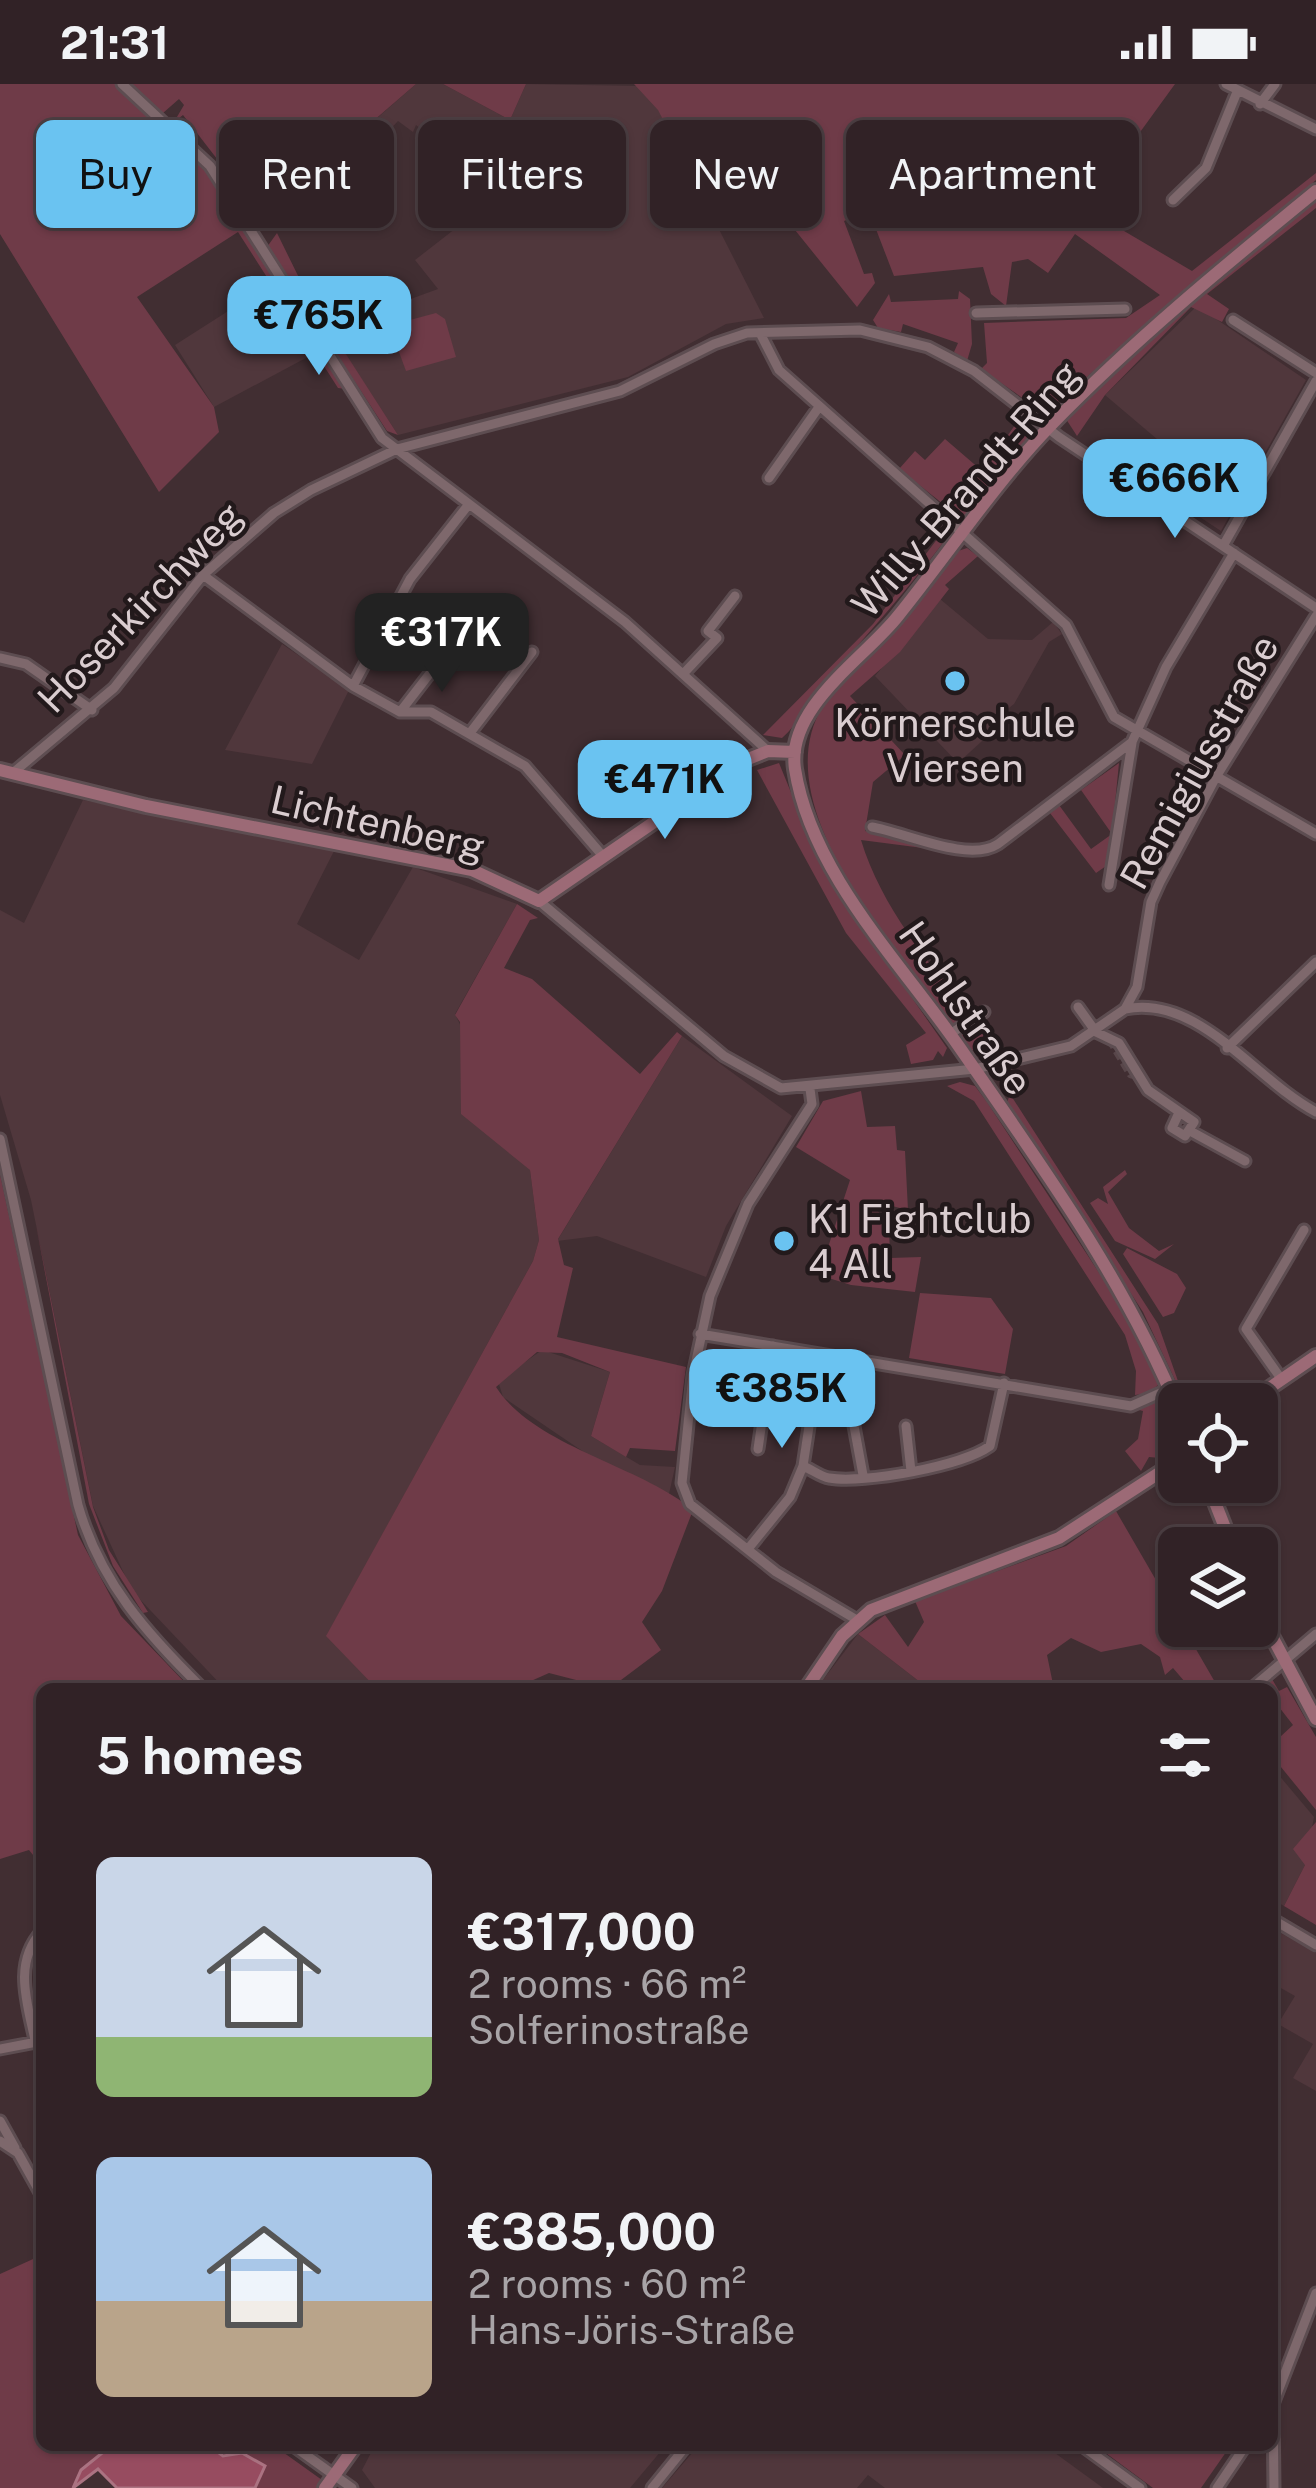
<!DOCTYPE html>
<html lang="en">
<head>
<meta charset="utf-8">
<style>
	:root { --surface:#312226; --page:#392a2e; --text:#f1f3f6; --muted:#a8a4a7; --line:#4c3f43; --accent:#6ac3f1 }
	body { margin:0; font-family:"Public Sans",sans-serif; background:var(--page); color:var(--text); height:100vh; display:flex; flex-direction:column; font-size:45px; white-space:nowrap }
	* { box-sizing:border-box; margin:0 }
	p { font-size:39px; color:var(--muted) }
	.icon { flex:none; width:66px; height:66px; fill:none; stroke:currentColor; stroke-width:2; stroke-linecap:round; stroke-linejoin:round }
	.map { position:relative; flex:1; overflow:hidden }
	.side { position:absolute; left:36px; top:1599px; width:1242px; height:768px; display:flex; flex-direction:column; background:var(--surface); border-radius:18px; box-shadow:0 3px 9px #0004,0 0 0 3px var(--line) }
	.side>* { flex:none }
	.hud { position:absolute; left:36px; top:36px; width:1245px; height:108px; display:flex; gap:24px }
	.buttons { position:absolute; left:1158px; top:1299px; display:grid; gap:24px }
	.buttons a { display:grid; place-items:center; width:120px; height:120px; border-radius:18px; background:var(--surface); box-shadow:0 3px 9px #0004,0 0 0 3px var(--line); font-size:60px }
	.price { position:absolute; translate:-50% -102px; padding:0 27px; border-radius:24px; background:var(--accent); color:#111; font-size:39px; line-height:78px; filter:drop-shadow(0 3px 6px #0008) }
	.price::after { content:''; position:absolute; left:50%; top:72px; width:36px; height:27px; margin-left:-18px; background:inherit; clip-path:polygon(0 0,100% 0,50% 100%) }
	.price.on { background:#222; color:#fff }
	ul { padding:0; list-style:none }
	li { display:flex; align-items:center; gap:36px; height:300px; padding:0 60px }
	li span { display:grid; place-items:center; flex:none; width:336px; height:240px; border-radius:18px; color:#555 }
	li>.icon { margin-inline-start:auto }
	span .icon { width:144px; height:144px; fill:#fffc; stroke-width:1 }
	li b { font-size:51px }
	h2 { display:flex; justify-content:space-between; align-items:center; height:144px; padding:0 60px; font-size:51px }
	.tag { padding:0 42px; border-radius:18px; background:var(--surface); box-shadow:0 3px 9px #0004,0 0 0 3px var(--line); font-size:42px; line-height:108px }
	.tag.on { background:var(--accent); color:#111 }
	.status { display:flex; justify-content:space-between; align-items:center; height:84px; padding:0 60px; background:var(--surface); direction:ltr }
	.status svg { height:33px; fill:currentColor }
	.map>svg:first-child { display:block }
</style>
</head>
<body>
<div class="status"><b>21:31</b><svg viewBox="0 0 49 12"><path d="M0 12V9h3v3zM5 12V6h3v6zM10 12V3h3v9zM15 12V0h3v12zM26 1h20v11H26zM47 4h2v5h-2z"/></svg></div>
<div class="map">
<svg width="1316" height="2404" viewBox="0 0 1316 2404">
	<rect width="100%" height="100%" fill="#412e32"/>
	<path fill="#50373c" d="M416,0H443L510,36L526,0L640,2L658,25L764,234L726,240L628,293L398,351L334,253L386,224L438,205L415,176L469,134L489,106L488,97L416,41L413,48L398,37L366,71L352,56Z
		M272,199L317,268L214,323L175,261Z
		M1197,222L1306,296L1221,447L1171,414L1190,383L1105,311Z
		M940,515L988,555L1032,556L1053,538L1062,550L1049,558L1014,620L988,640L993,647L958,679L875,592Z
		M282,560L349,606L312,680L225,666Z
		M83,716L334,767L297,840L359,876L413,783L517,820L455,930L530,1086L539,1156L533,1177L327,1551L377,1605H225L132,1507L93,1422L31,1116L0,1011V826L24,839Z
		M682,952L792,1032L726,1142L706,1193L597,1152L557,1157Z
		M542,1266L610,1288L591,1352L640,1381L675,1383L669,1410L594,1375L503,1313L498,1297Z
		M858,1550L929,1605H816Z
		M1272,1683L1314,1733L1305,1781L1284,1822L1272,1815Z
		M1272,1844L1316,1869V2007L1293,1994L1313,1960L1278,1940L1295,1912L1272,1899Z
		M375,2361H666L630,2404H375L362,2386Z
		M699,2361H1044L1103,2404H885L868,2391L857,2404H662Z"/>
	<path fill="#6f3b48" d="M0,0H115L159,37L158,43L195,72L222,107L346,305L338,304L238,148L137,213L214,323L219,348L159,408L0,150Z
		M127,0H416L262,133L183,31L174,38L184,21L179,15L163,29Z
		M443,0H526L510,36Z
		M634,0H1175L1085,124L1192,187L1316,89V96L1053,322H1034L981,285L987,279L984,239L1126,234L1160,211L1075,150L1048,189L1028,175L1012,178L1006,222L991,210L983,183L894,192L869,127L844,137L864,190L872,189L875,199L857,223L733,69L699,106L658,26Z
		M1316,114V124L1207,210L1229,225L1222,238L1191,223L1105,311L1077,352L1066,335L1180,223Z
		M277,149L306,208L398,351L387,347L267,163Z
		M959,207L970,215L972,260L967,277L954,268L958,259L903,240L901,248L878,244L873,236L889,210L891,218L958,215Z
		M436,229L445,235L456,273L406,287L392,249L395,240Z
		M1020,334L1032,352L962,435L899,385L915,367L925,376L945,355L981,386L977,395Z
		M947,442L949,451C909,504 866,552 822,602C808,619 799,639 782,654L763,651L873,540Z
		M967,464L978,472L945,501L949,505L900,568L850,612L905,671L873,698L865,747L923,756V764L861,756C885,836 949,901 998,966H972C913,886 759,725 823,622C841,594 871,572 893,548C915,523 935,494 955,468Z
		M779,679L815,767L840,811L947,964L943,973L938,967L933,976L911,980L906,961L926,949L846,849L757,686Z
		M1119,679L1109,780L1096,789L1050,729L1059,721L1091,765L1112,750L1081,706Z
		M517,820L538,834L530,836L504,884L532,895L640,990L677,948L682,952L558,1155L564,1181L573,1184L557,1253L686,1283L675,1367L630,1364L626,1373L591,1352L610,1288L562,1269L537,1268L496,1303C535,1363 642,1382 693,1426L662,1507L642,1538L661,1566L609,1605H589L580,1597L549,1589L513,1605H377L326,1552L533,1177L539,1156L530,1086L461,1030L460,938L455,931Z
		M960,998L975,1002L987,1018L1113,1210L1159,1300L1150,1309L1135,1311L1136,1287L1125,1251L974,1017L947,1002Z
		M861,1007L867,1043L895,1042L897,1066L905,1067L908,1126L880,1119L877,1126L889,1140L890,1174L921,1173L915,1208L851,1201L819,1191L850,1096L796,1063L823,1017Z
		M1010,1010L1158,1240L1185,1317L1143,1228L1007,1019Z
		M1125,1086L1127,1090L1108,1108L1129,1144L1159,1167L1174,1160L1155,1175L1115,1157L1090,1119L1098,1114L1108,1120L1103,1103Z
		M0,1090L78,1451L121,1532L191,1605H42V1782L29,1766L0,1775Z
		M36,1141L93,1423L109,1466L148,1528L143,1529L113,1482L89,1420Z
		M1127,1164L1177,1190L1186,1204L1174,1229L1163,1233L1123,1170Z
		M920,1209L991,1214L1013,1245L1005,1290L909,1274Z
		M1153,1315L1167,1318L1172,1342L1160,1374L1149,1373L1141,1387L1125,1367L1138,1355L1143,1327L1135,1325Z
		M1116,1427L1219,1605H1191L1173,1584L1165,1591L1160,1573L1141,1560L1101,1568L1071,1554L1047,1571L1054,1605H929L858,1550L885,1531L908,1563L924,1538L915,1517L1066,1462Z
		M1272,1595L1279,1607L1287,1603L1316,1653V1726L1272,1672V1644L1280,1653L1293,1641L1272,1614V1605H1259Z
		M1316,1738V1841L1284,1822L1305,1781L1293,1765Z
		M42,2171V2361H112L73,2404H0V2190Z
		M208,2361H273L322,2396L316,2404H255L261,2394Z
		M1095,2361H1231L1201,2404H1153Z"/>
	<path fill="#974c60" stroke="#ab7382" stroke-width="3" d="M112,2361H208L223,2372L242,2369L265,2382L255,2404H117L98,2385L73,2404L81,2386Z"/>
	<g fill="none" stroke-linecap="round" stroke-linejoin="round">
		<path stroke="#58464a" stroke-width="9" stroke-dasharray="9 4.5" stroke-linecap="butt" d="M1110,955L1131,990L1139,992"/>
		<g stroke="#5d4d51" stroke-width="15">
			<path id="minor" d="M122,0L210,82L382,354L625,538L768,667
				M1226,0L1316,45
				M1260,20L1275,0
				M1173,116L1206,84L1237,8
				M976,229L1125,225
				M1233,236L1316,289
				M760,249L779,286L1066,541L1114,633L1316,750
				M769,394L819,323
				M1223,462L1316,297
				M203,491L353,602L400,628H431L525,682L602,771
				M0,574L26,580L92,626
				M684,589L717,554L708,547L735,512
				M353,602L410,495L469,420
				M400,628L448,566
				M470,649L532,568
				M14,688L114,604L203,491L274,429L311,406L397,365L620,307L714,260L747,249L860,246L928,263L974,287L1059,353L1316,524
				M872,743C906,749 969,779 998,760L1132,658L1166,583L1234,469
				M1109,801L1132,659
				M539,817L724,972L781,1004L975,985L1071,962L1125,925L1137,903L1151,818L1160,798L1216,693L1316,532
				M1078,923L1096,948L1119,959L1148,1006L1194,1038L1185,1052L1172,1044L1178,1031
				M1125,925C1199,910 1255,996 1316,1028
				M950,950L984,928
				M1227,964L1316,878
				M810,1005L812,1020L748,1120L710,1212L693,1291L682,1399L690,1420L776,1488L857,1536
				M1192,1048L1245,1077
				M0,1055L78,1421C100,1498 147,1550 203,1605
				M700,1250L1131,1322L1169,1305
				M1282,1296L1246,1245L1304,1146
				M854,1342L863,1391
				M906,1342L911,1387
				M758,1365L773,1262
				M803,1382C811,1385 821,1393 829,1394C864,1400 962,1382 990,1362L1004,1299
				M748,1465L790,1413L803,1382L820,1270
				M1251,1605L1316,1550
				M1272,1835L1316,1861
				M35,1956C27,1918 13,1879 42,1847
				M0,1965L42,1957
				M0,2037L15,2064
				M0,2057L18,2069L42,2112
				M292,2361L352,2404
				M1081,2361L1140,2404
				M652,2404L687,2361
				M1217,2404L1246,2361
				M1274,2404L1273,2320L1316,2209"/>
		</g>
		<g stroke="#5d4d51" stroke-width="18">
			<path id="secondary" d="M0,686L146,722L472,786L539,817L743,677L768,667L795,668
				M1246,1320L1316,1272
				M1179,1328C1126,1198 1040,1079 960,964C902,880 811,789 795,685C786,623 865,574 898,532C949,469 995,399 1051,341C1134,256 1224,182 1316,107
				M1179,1343L1169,1364L1179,1380
				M1207,1398L1233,1464
				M1257,1524L1316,1635
				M806,1605L842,1552L871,1526L1059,1454L1176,1378
				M325,2404L356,2361"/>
		</g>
		<use href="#minor" stroke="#7e686c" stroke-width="9"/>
		<use href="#secondary" stroke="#9c6a76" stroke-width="12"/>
	</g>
	<g fill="#6ac3f1" stroke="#22191b" stroke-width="4.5">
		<circle cx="955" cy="597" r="12"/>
		<circle cx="784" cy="1157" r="12"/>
	</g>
	<g text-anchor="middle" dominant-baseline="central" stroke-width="9" stroke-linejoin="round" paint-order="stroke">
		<g font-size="39" fill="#dacdd0" stroke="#22191b">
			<text transform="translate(966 405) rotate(-49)">Willy-Brandt-Ring</text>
			<text transform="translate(140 523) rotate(-46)">Hoserkirchweg</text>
			<text transform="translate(1199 678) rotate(-61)">Remigiusstraße</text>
			<text transform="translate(378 739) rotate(13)">Lichtenberg</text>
			<text transform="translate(966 924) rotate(55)">Hohlstraße</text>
		</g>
		<g font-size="39" fill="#dacdd0" stroke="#22191b">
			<text x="955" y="639">Körnerschule<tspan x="955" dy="45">Viersen</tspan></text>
			<text x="808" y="1135" text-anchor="start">K1 Fightclub<tspan x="808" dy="45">4 All</tspan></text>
		</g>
	</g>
</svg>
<div class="buttons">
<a><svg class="icon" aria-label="locate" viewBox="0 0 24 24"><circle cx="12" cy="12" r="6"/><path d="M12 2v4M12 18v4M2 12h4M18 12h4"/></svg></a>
<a><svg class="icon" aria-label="layers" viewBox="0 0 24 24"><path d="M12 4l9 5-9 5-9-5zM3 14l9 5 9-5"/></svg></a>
</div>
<b class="price" style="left:319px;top:294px">€765K</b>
<b class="price" style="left:1175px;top:457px">€666K</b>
<b class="price on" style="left:442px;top:611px">€317K</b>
<b class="price" style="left:665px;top:758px">€471K</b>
<b class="price" style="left:782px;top:1367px">€385K</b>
<div class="hud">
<a class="tag on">Buy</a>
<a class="tag">Rent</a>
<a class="tag">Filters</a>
<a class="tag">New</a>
<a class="tag">Apartment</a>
</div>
<section class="side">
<h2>5 homes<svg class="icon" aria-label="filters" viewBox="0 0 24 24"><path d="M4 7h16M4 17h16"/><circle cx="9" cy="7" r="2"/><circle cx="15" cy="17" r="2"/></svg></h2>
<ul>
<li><span style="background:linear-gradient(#c9d6e8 75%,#8fb573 0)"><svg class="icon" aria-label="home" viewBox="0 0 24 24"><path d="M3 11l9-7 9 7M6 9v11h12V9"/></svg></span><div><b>€317,000</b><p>2 rooms · 66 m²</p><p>Solferinostraße</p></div></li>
<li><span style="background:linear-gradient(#a9c7e8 60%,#b9a48a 0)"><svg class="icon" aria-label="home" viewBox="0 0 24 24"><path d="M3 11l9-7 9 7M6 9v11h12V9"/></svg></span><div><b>€385,000</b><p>2 rooms · 60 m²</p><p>Hans-Jöris-Straße</p></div></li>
</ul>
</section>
</div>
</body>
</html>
